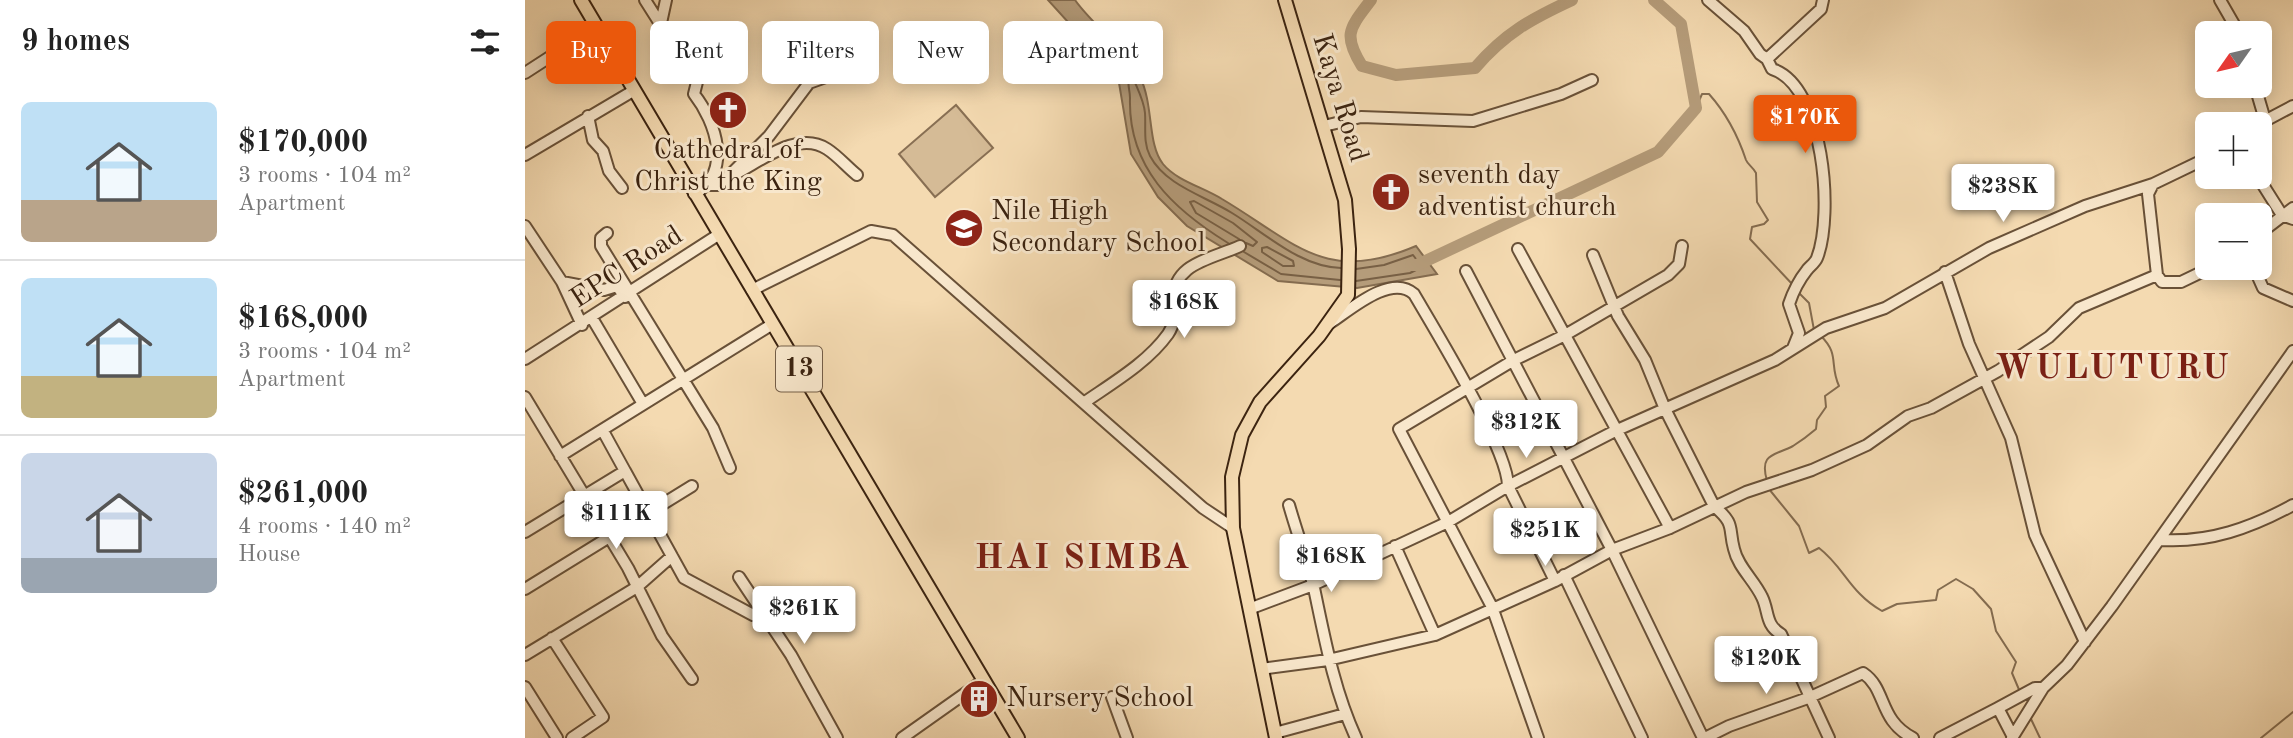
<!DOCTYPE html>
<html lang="en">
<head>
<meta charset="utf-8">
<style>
	:root { --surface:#fff; --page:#f2f2f2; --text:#222; --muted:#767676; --line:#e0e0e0; --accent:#ea580c }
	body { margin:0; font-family:"Old Standard TT",serif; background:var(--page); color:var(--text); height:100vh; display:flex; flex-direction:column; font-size:26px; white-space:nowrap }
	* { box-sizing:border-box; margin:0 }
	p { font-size:23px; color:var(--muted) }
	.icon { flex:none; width:38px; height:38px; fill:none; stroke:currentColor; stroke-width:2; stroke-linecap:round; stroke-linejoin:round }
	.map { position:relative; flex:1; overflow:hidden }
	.details { display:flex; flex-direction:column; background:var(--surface); width:525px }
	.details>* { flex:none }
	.hud { position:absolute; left:21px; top:21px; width:665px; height:63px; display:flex; gap:14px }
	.needle { width:46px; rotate:236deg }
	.fabs { position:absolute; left:1670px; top:21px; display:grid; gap:14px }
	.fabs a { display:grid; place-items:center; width:77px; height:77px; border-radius:10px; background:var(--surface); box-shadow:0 4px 18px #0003; font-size:35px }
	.price { position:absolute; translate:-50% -60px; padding:0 16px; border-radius:7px; background:#fff; color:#222; font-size:23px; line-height:46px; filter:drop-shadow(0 2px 4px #0008) }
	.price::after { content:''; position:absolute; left:50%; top:42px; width:21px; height:16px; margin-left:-10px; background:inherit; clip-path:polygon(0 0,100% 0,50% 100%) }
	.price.on { background:var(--accent); color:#fff }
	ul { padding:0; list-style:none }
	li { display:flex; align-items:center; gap:21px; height:175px; padding:0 21px }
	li+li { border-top:2px solid var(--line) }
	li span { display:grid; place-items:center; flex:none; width:196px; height:140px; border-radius:10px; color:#555 }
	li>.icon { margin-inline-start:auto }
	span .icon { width:84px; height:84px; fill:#fffc; stroke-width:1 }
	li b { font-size:30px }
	h2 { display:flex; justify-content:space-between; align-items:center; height:84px; padding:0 21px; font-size:30px }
	.pill { padding:0 24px; border-radius:10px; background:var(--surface); box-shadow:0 4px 18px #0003; font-size:24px; line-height:63px }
	.pill.on { background:var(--accent); color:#fff }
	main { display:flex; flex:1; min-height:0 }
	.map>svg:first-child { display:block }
</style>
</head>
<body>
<main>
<section class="details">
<h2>9 homes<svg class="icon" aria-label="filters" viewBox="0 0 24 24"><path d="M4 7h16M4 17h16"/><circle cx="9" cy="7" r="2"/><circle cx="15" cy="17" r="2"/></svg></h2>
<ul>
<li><span style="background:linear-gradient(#bfe0f5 70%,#b9a48a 0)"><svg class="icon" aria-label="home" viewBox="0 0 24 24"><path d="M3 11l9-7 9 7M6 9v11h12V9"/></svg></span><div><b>$170,000</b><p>3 rooms · 104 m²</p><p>Apartment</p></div></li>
<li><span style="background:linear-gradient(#bfe0f5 70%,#c2b280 0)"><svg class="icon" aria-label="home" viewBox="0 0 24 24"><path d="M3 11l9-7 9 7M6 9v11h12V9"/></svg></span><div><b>$168,000</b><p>3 rooms · 104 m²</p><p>Apartment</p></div></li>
<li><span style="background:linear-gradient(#c9d6e8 75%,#9aa5b1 0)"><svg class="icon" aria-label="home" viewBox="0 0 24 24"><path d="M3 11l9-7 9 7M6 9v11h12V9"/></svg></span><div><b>$261,000</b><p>4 rooms · 140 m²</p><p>House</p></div></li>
</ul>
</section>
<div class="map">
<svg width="1768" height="738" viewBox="0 0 1768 738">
	<rect width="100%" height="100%" fill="#f4dab1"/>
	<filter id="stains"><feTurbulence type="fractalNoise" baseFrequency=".00286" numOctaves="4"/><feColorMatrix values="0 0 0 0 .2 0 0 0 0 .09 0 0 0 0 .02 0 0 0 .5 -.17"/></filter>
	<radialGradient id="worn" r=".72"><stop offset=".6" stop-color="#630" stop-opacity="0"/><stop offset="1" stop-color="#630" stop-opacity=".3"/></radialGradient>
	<path fill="#d5bb96" stroke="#886f53" stroke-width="2" d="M431,105L468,148L410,197L374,154Z"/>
	<path fill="#b59c7a" stroke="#846c50" stroke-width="2" d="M523,0H550C569,27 601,48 615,77C629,105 622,144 638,164C652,181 678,187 697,199C771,243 800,285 891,246L912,274L832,288L753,281L662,226L633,197L606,154L593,77Z"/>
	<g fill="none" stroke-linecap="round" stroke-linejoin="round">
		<path stroke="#786045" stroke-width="2" d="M714,239L671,213L665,202L669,201L708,223L732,242L728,246L721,243
			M703,243C648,209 603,168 605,98C605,90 602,84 604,77L608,78C613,90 619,101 620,113C621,127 618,143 625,156C641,186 680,196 707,213C740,233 775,267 816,268
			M742,247L768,261L769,266H758L737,252V248Z
			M719,252L756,274L815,280
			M831,281L885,273L897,267L888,255L859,265L831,269"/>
		<path stroke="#846c50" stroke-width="2" d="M1171,108L1177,94H1184C1201,113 1213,136 1221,160C1223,165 1228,167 1231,173L1232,202L1243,220L1239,224L1227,227L1225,239L1268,285
			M1273,292L1284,303L1289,330
			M1242,481C1234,453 1249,456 1268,446C1276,441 1284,435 1291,429L1292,420L1301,407L1300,396L1314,386C1304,364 1315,355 1296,336
			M1244,489L1274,526L1284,553L1294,548C1319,567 1325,593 1357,611L1372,604L1411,600L1413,590L1431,579L1448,589L1466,609L1471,631L1491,662L1487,673L1495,692
			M1505,717L1515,738
			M1736,738L1768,712"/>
		<path stroke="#b59c7a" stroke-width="12" d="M846,0C825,28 817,34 837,66L871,75L950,68C980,33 1006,19 1047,0
			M886,265H892L1133,152L1171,108L1156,24L1129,0"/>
		<g stroke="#695138" stroke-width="14">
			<path id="minor" d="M120,0L172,82L169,94C191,122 208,173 169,194
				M1183,0L1219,31L1235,54L1242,59
				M1695,0L1714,33
				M136,23L141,0
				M0,73L71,27
				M1730,86L1740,120
				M63,116L68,140L78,151L84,171L97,188
				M1734,124L1768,106
				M799,126L836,117L948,121L1036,94L1067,80
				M0,155L108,91
				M210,174C236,161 273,130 302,149C313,156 322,167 332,175
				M1733,177L1757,215L1768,219
				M1628,184L1623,194L1632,275
				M182,185H195L244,136L284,83L326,68
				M0,226L37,282L57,325
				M82,233L76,238V246L188,428L205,468
				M1734,234L1768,208
				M993,249L1145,528
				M1068,255L1093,316L1120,360L1140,409L1189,506C1211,525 1203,527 1209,549C1213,567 1229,580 1237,597C1244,611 1240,625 1256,634L1304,738
				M1729,268L1738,288L1768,301
				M941,271L1087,550L1178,738
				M1420,272L1444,344L1486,438L1510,535L1560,642
				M37,282L79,290L92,286L100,297
				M227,290L346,231L368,235L678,508L708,528
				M67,318L118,404
				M805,323C825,310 866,273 889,294C910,330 983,449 983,486L1030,581
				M1268,348L1274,333L1264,304C1268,292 1274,280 1282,270C1285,266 1290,263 1292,258C1309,215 1299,85 1247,69L1242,59L1296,9L1298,0
				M0,359L193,235
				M0,397L103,568L137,636L167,679
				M560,402C589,382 623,362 643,334C650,324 649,314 649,302C646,263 687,259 715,246
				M78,431L100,471
				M35,456L246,325
				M764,505C772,533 782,560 789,588C800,640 809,690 831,738
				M0,532L100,471L159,578L228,615L236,610
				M1636,540C1684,543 1726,528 1768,505
				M870,546L910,635
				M1039,575L1117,738
				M214,577L266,655L312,738
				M0,589L167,486
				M724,609L788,585L923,522L983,486L1090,431L1250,360L1301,328L1360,308L1464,248L1560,206L1628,184L1682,158
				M27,638L78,717L47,738
				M0,655L112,587L147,556
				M736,669L803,660L910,635L1030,581L1087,550L1145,528L1221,492L1287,470L1342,445L1383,416L1406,408L1473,371L1524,337L1554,308L1632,275L1637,282H1656L1685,268
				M0,687L32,738
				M587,697L602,738
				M1473,708L1510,688H1518
				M750,733L820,714
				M377,738L459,680
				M1013,738L967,607L874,429L989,360L1040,335L1143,275L1154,264L1157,246
				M1180,738L1204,726L1283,698L1338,673C1362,689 1353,720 1388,738
				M1415,738L1473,708L1488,737
				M1487,738L1518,688L1542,665L1587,606L1768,351"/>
		</g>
		<g stroke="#3b2310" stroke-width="16">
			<path id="major" d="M56,0L493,738
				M751,738L708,528L707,477L717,435L735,402L794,336L823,295L824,249L820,200L760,0"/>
		</g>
		<use href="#minor" stroke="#f8e7cc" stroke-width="10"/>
		<use href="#major" stroke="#f4dab1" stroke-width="12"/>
	</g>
	<defs>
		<g id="church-disc" transform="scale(2.0125)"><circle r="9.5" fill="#8f2418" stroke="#f8e7cc"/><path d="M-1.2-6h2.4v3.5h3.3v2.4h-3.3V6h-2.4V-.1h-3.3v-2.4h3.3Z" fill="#fff"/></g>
		<g id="school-disc" transform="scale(2.0125)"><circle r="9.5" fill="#8f2418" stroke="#f8e7cc"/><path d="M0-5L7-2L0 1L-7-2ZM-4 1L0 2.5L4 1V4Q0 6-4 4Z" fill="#fff"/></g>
		<g id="building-disc" transform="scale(2.0125)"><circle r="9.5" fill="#8f2418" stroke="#f8e7cc"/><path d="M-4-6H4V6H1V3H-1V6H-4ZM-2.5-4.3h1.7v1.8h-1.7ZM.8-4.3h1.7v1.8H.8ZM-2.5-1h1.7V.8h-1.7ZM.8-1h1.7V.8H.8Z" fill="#fff"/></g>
	</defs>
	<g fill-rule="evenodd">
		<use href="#church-disc" x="203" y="110"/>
		<use href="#church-disc" x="866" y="192"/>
		<use href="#school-disc" x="439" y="228"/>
		<use href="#building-disc" x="454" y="699"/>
	</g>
	<g text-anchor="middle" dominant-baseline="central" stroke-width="6" stroke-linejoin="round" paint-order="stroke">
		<rect fill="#f8e7cc" stroke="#745e48" stroke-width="2" x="251" y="346.5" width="46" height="45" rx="5"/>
		<g font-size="26" font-weight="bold" fill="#3b2310">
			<text x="274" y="369">13</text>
		</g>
		<g font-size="28" fill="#3b2310" stroke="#f8e7cc">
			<text transform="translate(814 98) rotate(73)">Kaya Road</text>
			<text transform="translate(102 268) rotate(-33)">EPC Road</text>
		</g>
		<g font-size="28" fill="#3b2310" stroke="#f8e7cc" text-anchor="start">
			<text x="203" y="151" text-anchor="middle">Cathedral of<tspan x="203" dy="32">Christ the King</tspan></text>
			<text x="893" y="176">seventh day<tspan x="893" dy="32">adventist church</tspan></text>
			<text x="466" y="212">Nile High<tspan x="466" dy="32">Secondary School</tspan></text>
			<text x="481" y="699">Nursery School</text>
		</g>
		<g font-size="35" font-weight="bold" letter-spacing="2" fill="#7a1f14" stroke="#f8e7cc">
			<text x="1588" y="368">WULUTURU</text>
			<text x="558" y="558">HAI SIMBA</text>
		</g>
	</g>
	<rect width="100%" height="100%" filter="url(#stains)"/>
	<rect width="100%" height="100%" fill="url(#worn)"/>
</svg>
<div class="fabs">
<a><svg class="needle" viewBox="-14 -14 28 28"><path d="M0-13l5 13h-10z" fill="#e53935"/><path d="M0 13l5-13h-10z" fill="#767676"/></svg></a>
<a>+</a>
<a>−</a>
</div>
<b class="price on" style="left:1280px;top:155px">$170K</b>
<b class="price" style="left:1478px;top:224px">$238K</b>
<b class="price" style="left:659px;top:340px">$168K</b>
<b class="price" style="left:1001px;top:460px">$312K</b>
<b class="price" style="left:91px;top:551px">$111K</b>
<b class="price" style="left:1020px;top:568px">$251K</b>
<b class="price" style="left:806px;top:594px">$168K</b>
<b class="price" style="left:279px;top:646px">$261K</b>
<b class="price" style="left:1241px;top:696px">$120K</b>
<div class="hud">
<a class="pill on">Buy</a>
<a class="pill">Rent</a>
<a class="pill">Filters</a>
<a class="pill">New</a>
<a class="pill">Apartment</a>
</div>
</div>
</main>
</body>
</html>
